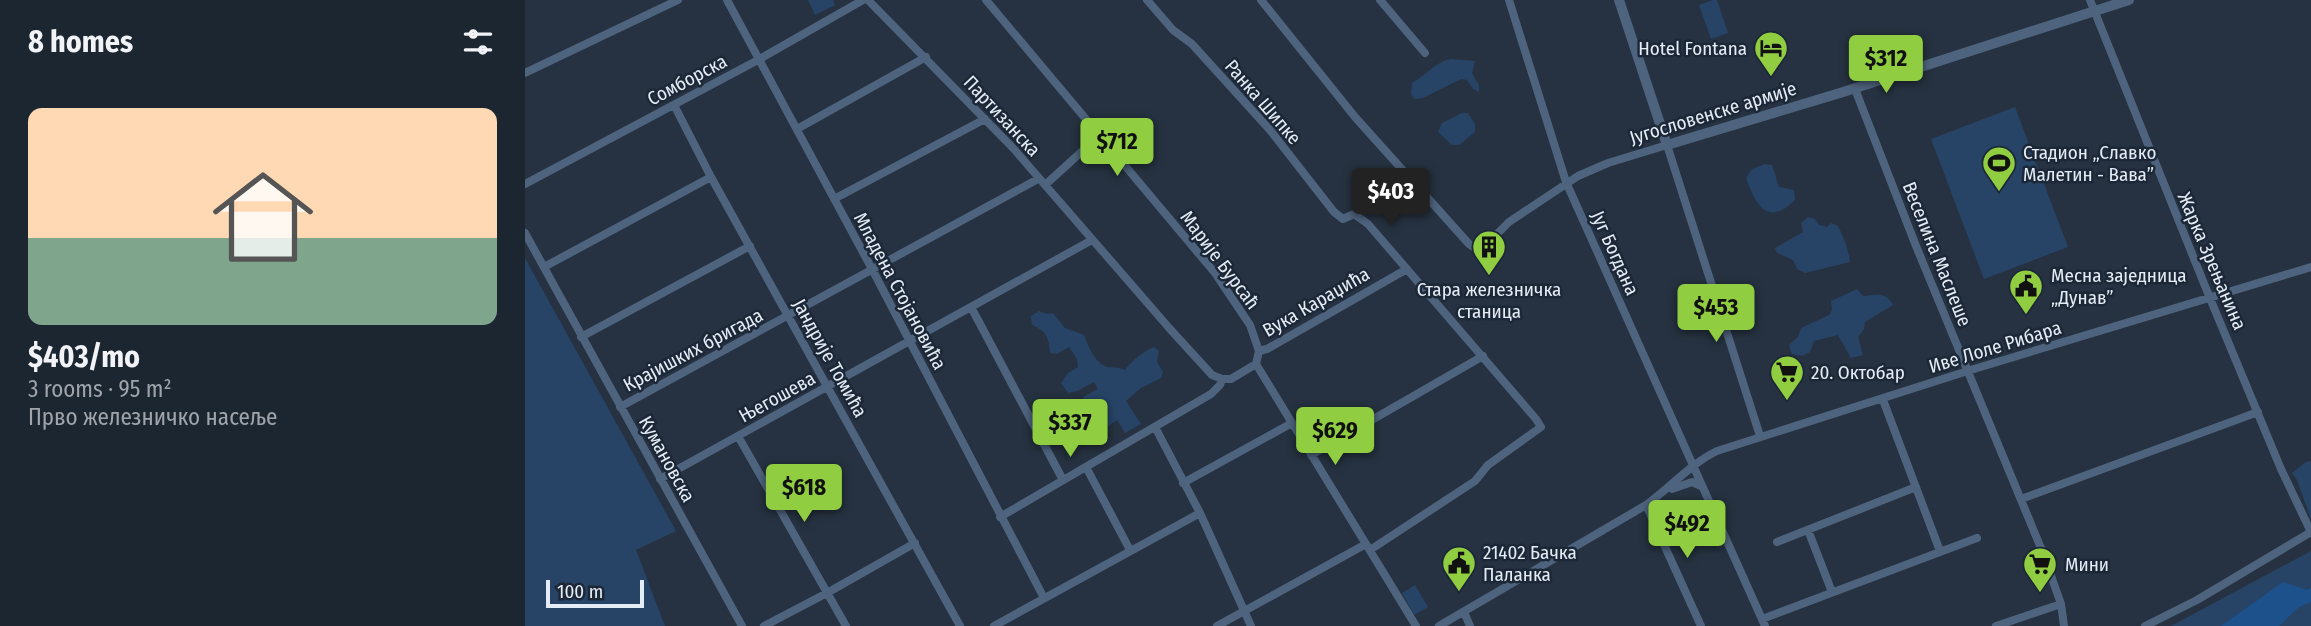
<!DOCTYPE html>
<html lang="en">
<head>
<meta charset="utf-8">
<style>
	:root { --surface:#1c2631; --page:#252e39; --text:#f1f3f6; --muted:#a0a5ab; --line:#3a434d; --accent:#90cd41 }
	body { margin:0; font-family:"Fira Sans Condensed",sans-serif; background:var(--page); color:var(--text); height:100vh; display:flex; flex-direction:column; font-size:26px; white-space:nowrap }
	* { box-sizing:border-box; margin:0 }
	p { font-size:23px; color:var(--muted) }
	.icon { flex:none; width:38px; height:38px; fill:none; stroke:currentColor; stroke-width:2; stroke-linecap:round; stroke-linejoin:round }
	.map { position:relative; flex:1; overflow:hidden }
	.panel { display:flex; flex-direction:column; background:var(--surface); width:525px }
	.panel>* { flex:none }
	.scale { position:absolute; left:21px; bottom:18px; width:98px; box-sizing:border-box; padding-left:7px; border:4px solid #e4ecf6; border-top:0; font-size:19px; line-height:24px; white-space:nowrap; color:#e4ecf6; -webkit-text-stroke:5px #1c2837; paint-order:stroke }
	.price { position:absolute; translate:-50% -60px; padding:0 16px; border-radius:7px; background:var(--accent); color:#111; font-size:23px; line-height:46px; filter:drop-shadow(0 2px 4px #0008) }
	.price::after { content:''; position:absolute; left:50%; top:42px; width:21px; height:16px; margin-left:-10px; background:inherit; clip-path:polygon(0 0,100% 0,50% 100%) }
	.price.active { background:#222; color:#fff }
	ul { padding:0; list-style:none }
	li { display:grid; align-content:center; gap:14px; height:371px; padding:0 28px }
	li+li { border-top:2px solid var(--line) }
	li span { display:grid; place-items:center; height:217px; border-radius:14px; color:#555 }
	li>.icon { margin-inline-start:auto }
	span .icon { width:126px; height:126px; fill:#fffc; stroke-width:1 }
	li b { font-size:30px }
	h2 { display:flex; justify-content:space-between; align-items:center; height:84px; padding:0 28px; font-size:30px }
	main { display:flex; flex:1; min-height:0 }
	.map>svg:first-child { display:block }
</style>
</head>
<body>
<main>
<section class="panel">
<h2>8 homes<svg class="icon" aria-label="filters" viewBox="0 0 24 24"><path d="M4 7h16M4 17h16"/><circle cx="9" cy="7" r="2"/><circle cx="15" cy="17" r="2"/></svg></h2>
<ul>
<li><span style="background:linear-gradient(#ffd9b3 60%,#7fa58c 0)"><svg class="icon" aria-label="home" viewBox="0 0 24 24"><path d="M3 11l9-7 9 7M6 9v11h12V9"/></svg></span><div><b>$403/mo</b><p>3 rooms · 95 m²</p><p>Прво железничко насеље</p></div></li>
</ul>
</section>
<div class="map">
<svg width="1786" height="626" viewBox="0 0 1786 626">
	<rect width="100%" height="100%" fill="#263241"/>
	<path fill="#274466" d="M283,0H308L310,5L290,15Z
		M1188,0H1192L1203,33L1186,39L1174,5Z
		M925,59L950,61L947,73L954,85V92L948,89L942,80L936,79L898,98L889,99L886,94L887,83C901,75 911,62 925,59Z
		M1490,107L1543,247L1459,279L1406,139Z
		M937,113H943L950,124V132L934,145H927L913,132L917,123Z
		M1240,164L1247,165L1254,187L1269,190L1270,200C1242,228 1230,203 1221,178L1227,169Z
		M1283,217L1290,219L1294,225L1302,227L1306,223L1313,226C1319,238 1323,248 1325,262L1280,273L1272,269L1268,260L1252,253L1250,248L1278,232L1276,223Z
		M0,258L151,531L111,550L140,626H0Z
		M1332,289L1338,296C1351,295 1361,291 1368,305L1340,322L1339,329L1333,337L1338,355L1326,358L1313,335L1289,341L1285,352L1277,356L1267,354L1264,345L1273,337L1276,328L1304,315L1307,310L1306,301Z
		M514,311L522,314L528,313L540,328L559,335C563,346 570,364 583,367C590,368 593,367 600,370C607,361 618,351 629,347L634,351L632,362L638,372L636,378L616,388L601,401L616,424L600,433L592,420L579,429L571,413L560,406L558,397L573,389L569,382L552,391L543,393L536,383L543,373L553,367L552,359L544,347L532,354L525,353C524,337 521,331 507,325L506,316Z
		M1786,461V519L1772,480L1767,473L1781,462Z
		M1786,551V626H1646Z
		M890,585L903,607L889,615L877,593Z"/>
	<path fill="#1d518b" d="M1758,582L1782,590L1786,588V602L1774,607L1754,626H1696Z"/>
	<g fill="none" stroke-linecap="round" stroke-linejoin="round">
		<path stroke="#4e647e" stroke-width="8" d="M202,0L347,269L519,598
			M343,0L488,148L645,329L687,375L697,379
			M461,0L690,273L725,325L734,351L731,364L706,379H697
			M622,0L648,30L667,44L745,130L809,212L818,219L829,214L843,224L1011,419L1016,427L963,465L950,481L845,550
			M736,0L830,117L944,244L950,248L962,244L984,222L1053,176L1083,163L1142,145L1235,436
			M855,0L900,53
			M984,0L1041,182L1240,626
			M1565,0L1682,291L1756,469L1786,532
			M0,73L153,0
			M1330,89L1391,246L1518,553L1536,604L1539,626
			M149,105L186,177L435,626
			M272,129L401,57
			M0,184L233,60L338,0
			M520,185L575,135
			M309,199L460,119
			M0,233L217,626
			M19,267L186,177
			M446,307L538,480
			M56,337L225,246
			M734,351L742,349L882,269
			M731,364L891,626
			M1358,400L1415,551
			M95,407L513,179
			M630,427L675,513L726,626
			M213,436L321,626
			M786,455L958,356
			M561,467L605,550
			M135,479L567,240
			M658,483L767,423
			M1147,489L1167,482L1176,486
			M1496,499L1733,412
			M1121,505L1176,626
			M475,517L686,394L695,385L697,379
			M1283,530L1307,592
			M1252,542L1391,487
			M939,612L945,626
			M1237,619L1452,538
			M239,626L302,593L390,543
			M469,626L675,513
			M692,626L841,544
			M914,626L1121,505C1145,488 1165,464 1192,451L1449,369L1786,267
			M1471,626L1536,604
			M1620,626L1672,600L1786,532"/>
		<path stroke="#4e647e" stroke-width="10" d="M1094,0L1142,145L1315,93L1604,0"/>
	</g>
	<defs>
		<g id="hotel-pin" transform="scale(1.75)"><path d="M0 17L-7.5 6A9.5 9.5 0 1 1 7.5 6Z" fill="#90cd41" stroke="#1c2837"/><path d="M-6-4.5h1.5V1H6V5H4.5V3h-9V5H-6ZM-4 0a1.8 1.8 0 1 1 3.6 0ZM.5 0V-2.5h3Q6-2.5 6 0Z" fill="#111"/></g>
		<g id="stadium-pin" transform="scale(1.75)"><path d="M0 17L-7.5 6A9.5 9.5 0 1 1 7.5 6Z" fill="#90cd41" stroke="#1c2837"/><path d="M0-5a6.5 5 0 1 0 0 10a6.5 5 0 1 0 0-10ZM-3.5-1.8h7v3.6h-7Z" fill="#111"/></g>
		<g id="building-pin" transform="scale(1.75)"><path d="M0 17L-7.5 6A9.5 9.5 0 1 1 7.5 6Z" fill="#90cd41" stroke="#1c2837"/><path d="M-4-6H4V6H1V3H-1V6H-4ZM-2.5-4.3h1.7v1.8h-1.7ZM.8-4.3h1.7v1.8H.8ZM-2.5-1h1.7V.8h-1.7ZM.8-1h1.7V.8H.8Z" fill="#111"/></g>
		<g id="civic-pin" transform="scale(1.75)"><path d="M0 17L-7.5 6A9.5 9.5 0 1 1 7.5 6Z" fill="#90cd41" stroke="#1c2837"/><path d="M-.6-6.5H3V-4.5H.6V-3L4-1V1h2V6H-6V1h2V-1L-.6-3ZM-1.2 2.5V6h2.4V2.5Z" fill="#111"/></g>
		<g id="supermarket-pin" transform="scale(1.75)"><path d="M0 17L-7.5 6A9.5 9.5 0 1 1 7.5 6Z" fill="#90cd41" stroke="#1c2837"/><path d="M-6-5.5h2.5l.6 2H6L4.5 2H-2.5L-4.4-4H-6ZM-1.5 3.2a1.3 1.3 0 1 0 .1 0ZM3 3.2a1.3 1.3 0 1 0 .1 0Z" fill="#111"/></g>
	</defs>
	<g fill-rule="evenodd">
		<use href="#hotel-pin" x="1246" y="48"/>
		<use href="#stadium-pin" x="1474" y="163"/>
		<use href="#building-pin" x="964" y="247"/>
		<use href="#civic-pin" x="1501" y="286"/>
		<use href="#supermarket-pin" x="1262" y="372"/>
		<use href="#civic-pin" x="934" y="563"/>
		<use href="#supermarket-pin" x="1515" y="564"/>
	</g>
	<g text-anchor="middle" dominant-baseline="central" stroke-width="5" stroke-linejoin="round" paint-order="stroke">
		<g font-size="19" fill="#e4ecf6" stroke="#1c2837" text-anchor="start">
			<text x="1222" y="48" text-anchor="end">Hotel Fontana</text>
			<text x="1498" y="152">Стадион „Славко<tspan x="1498" dy="22">Малетин - Вава”</tspan></text>
			<text x="1526" y="275">Месна заједница<tspan x="1526" dy="22">„Дунав”</tspan></text>
			<text x="964" y="289" text-anchor="middle">Стара железничка<tspan x="964" dy="22">станица</tspan></text>
			<text x="1286" y="372">20. Октобар</text>
			<text x="958" y="552">21402 Бачка<tspan x="958" dy="22">Паланка</tspan></text>
			<text x="1540" y="564">Мини</text>
		</g>
		<g font-size="19" fill="#e4ecf6" stroke="#1c2837">
			<text transform="translate(162 80) rotate(-28)">Сомборска</text>
			<text transform="translate(738 102) rotate(49)">Ранка Шипке</text>
			<text transform="translate(1188 113) rotate(-17)">Југословенске армије</text>
			<text transform="translate(477 116) rotate(47)">Партизанска</text>
			<text transform="translate(1090 253) rotate(66)">Југ Богдана</text>
			<text transform="translate(1412 254) rotate(68)">Веселина Маслеше</text>
			<text transform="translate(695 260) rotate(53)">Марије Бурсаћ</text>
			<text transform="translate(1687 261) rotate(67)">Жарка Зрењанина</text>
			<text transform="translate(375 291) rotate(62)">Младена Стојановића</text>
			<text transform="translate(791 302) rotate(-30)">Вука Караџића</text>
			<text transform="translate(1470 347) rotate(-17)">Иве Лоле Рибара</text>
			<text transform="translate(168 350) rotate(-28)">Крајишких бригада</text>
			<text transform="translate(305 358) rotate(61)">Јандрије Томића</text>
			<text transform="translate(252 397) rotate(-29)">Његошева</text>
			<text transform="translate(142 459) rotate(61)">Кумановска</text>
		</g>
	</g>
</svg>
<div class="scale">100 m</div>
<b class="price" style="left:1361px;top:95px">$312</b>
<b class="price" style="left:592px;top:178px">$712</b>
<b class="price active" style="left:866px;top:228px">$403</b>
<b class="price" style="left:1191px;top:344px">$453</b>
<b class="price" style="left:545px;top:459px">$337</b>
<b class="price" style="left:810px;top:467px">$629</b>
<b class="price" style="left:279px;top:524px">$618</b>
<b class="price" style="left:1162px;top:560px">$492</b>
</div>
</main>
</body>
</html>
